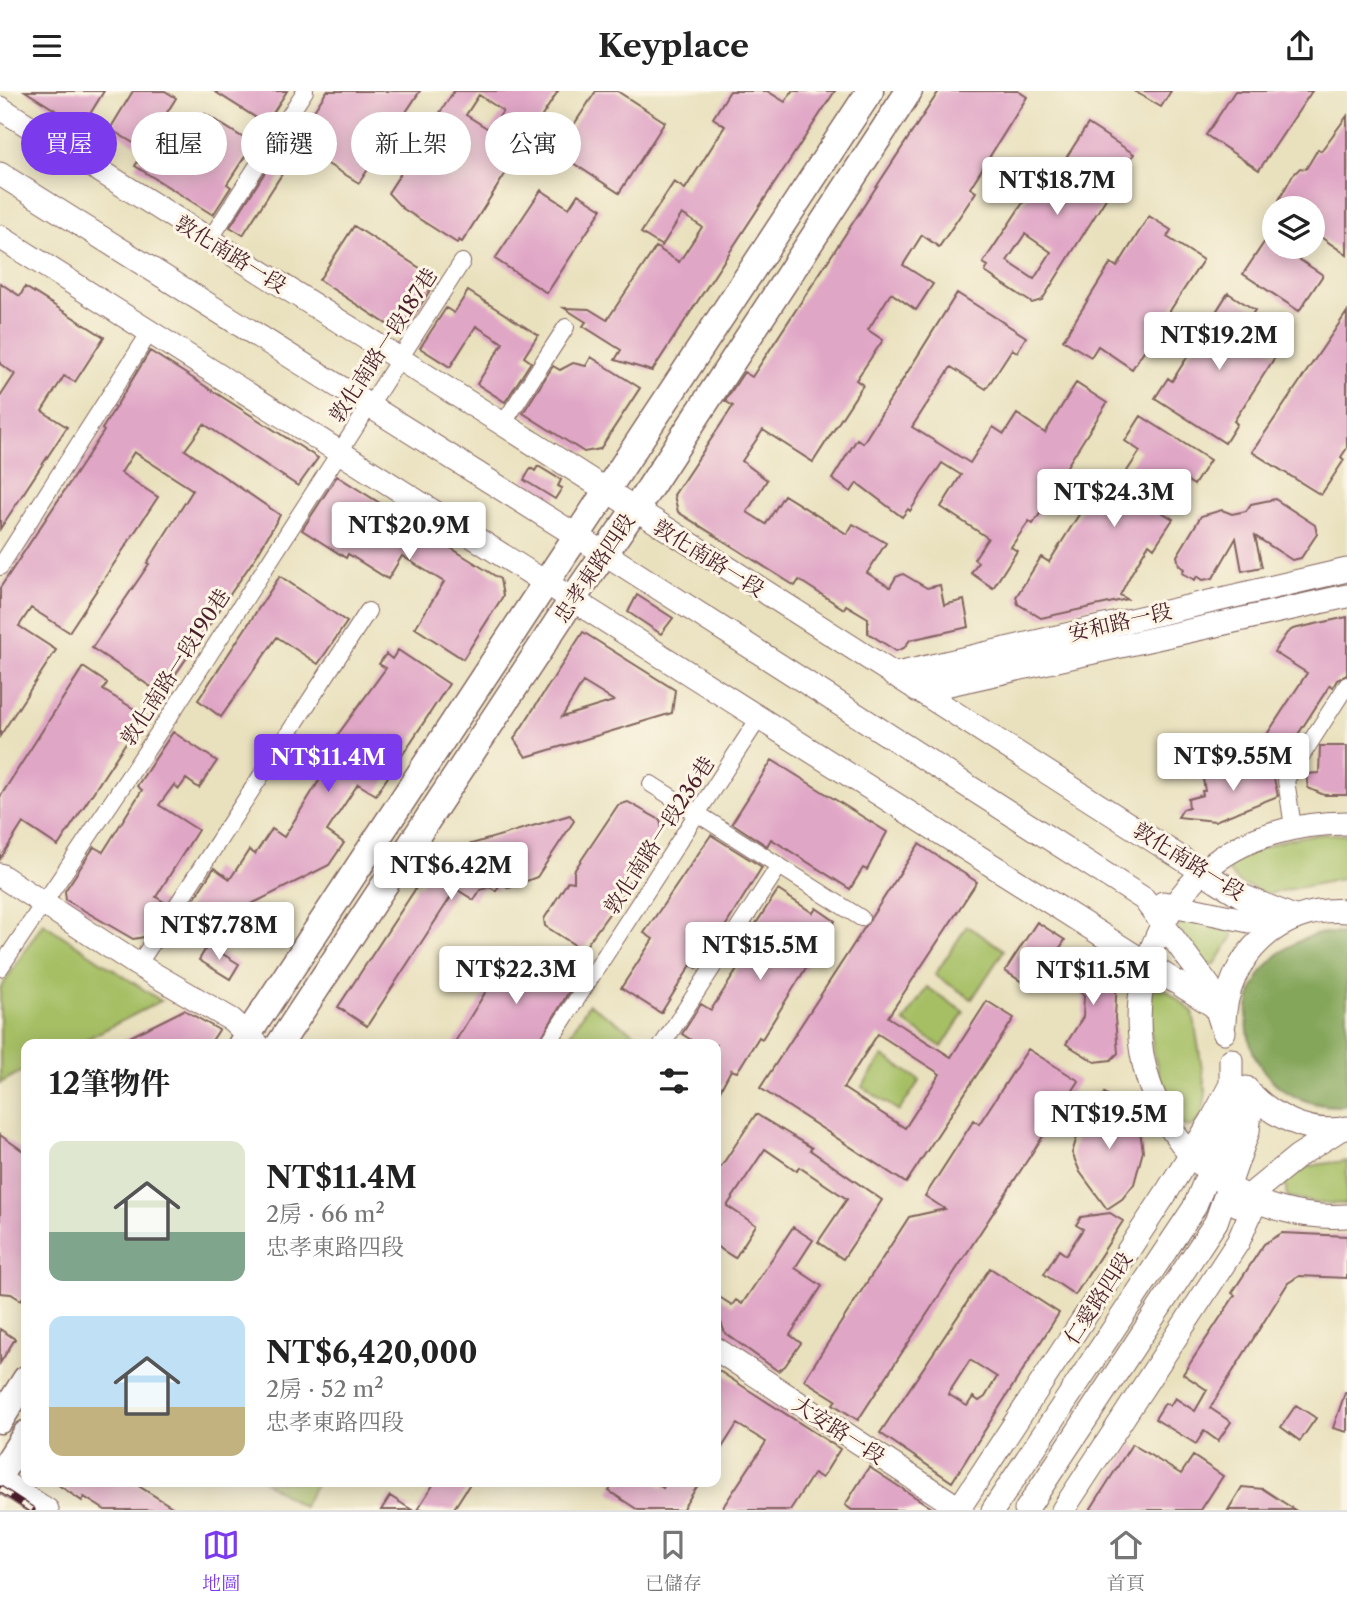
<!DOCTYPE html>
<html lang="zh-TW">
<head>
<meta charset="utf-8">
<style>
	:root { --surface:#fff; --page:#f6f6f6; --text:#222; --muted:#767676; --line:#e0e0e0; --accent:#7c3aed }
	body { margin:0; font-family:"Libre Caslon Text","Noto Serif TC",serif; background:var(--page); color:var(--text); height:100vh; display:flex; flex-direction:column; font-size:26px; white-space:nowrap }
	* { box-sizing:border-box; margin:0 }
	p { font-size:23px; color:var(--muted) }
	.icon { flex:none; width:38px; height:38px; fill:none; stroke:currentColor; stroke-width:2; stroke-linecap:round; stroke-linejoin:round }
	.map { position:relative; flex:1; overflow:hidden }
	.details { position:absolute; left:21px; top:948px; width:700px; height:448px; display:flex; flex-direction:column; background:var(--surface); border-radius:14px; box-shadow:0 4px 18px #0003 }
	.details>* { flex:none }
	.hud { position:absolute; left:21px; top:21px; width:700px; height:63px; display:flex; gap:14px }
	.buttons { position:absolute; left:1262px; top:105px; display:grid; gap:14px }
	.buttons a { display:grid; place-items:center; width:63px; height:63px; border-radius:50%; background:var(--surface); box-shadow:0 4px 18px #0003; font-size:35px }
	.price { position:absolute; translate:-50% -60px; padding:0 16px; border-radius:7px; background:#fff; color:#222; font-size:23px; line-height:46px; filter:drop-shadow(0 2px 4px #0008) }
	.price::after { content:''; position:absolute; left:50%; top:42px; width:21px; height:16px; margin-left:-10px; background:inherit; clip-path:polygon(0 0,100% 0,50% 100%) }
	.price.on { background:var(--accent); color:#fff }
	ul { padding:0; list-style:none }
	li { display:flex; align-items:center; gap:21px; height:175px; padding:0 28px }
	li span { display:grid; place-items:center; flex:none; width:196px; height:140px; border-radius:14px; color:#555 }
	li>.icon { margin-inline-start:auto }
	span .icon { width:84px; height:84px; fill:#fffc; stroke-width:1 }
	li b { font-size:30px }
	h2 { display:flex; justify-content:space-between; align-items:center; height:84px; padding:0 28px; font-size:30px }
	.tag { padding:0 24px; border-radius:32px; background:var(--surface); box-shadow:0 4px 18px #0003; font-size:24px; line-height:63px }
	.tag.on { background:var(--accent); color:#fff }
	header { display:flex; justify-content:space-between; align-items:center; height:91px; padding:0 28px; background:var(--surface); font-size:32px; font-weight:800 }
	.dock { display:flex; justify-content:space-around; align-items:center; height:98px; border-top:2px solid var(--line); background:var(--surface); font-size:19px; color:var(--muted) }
	.dock a { display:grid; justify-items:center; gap:4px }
	.dock .on { color:var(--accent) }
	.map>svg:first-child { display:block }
</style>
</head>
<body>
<header><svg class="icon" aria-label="menu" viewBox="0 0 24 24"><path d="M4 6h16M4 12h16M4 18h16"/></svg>Keyplace<svg class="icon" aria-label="share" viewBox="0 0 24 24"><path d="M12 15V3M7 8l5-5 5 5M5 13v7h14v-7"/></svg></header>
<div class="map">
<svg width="1347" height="1419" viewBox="0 0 1347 1419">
	<rect width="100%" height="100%" fill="#fcf5e5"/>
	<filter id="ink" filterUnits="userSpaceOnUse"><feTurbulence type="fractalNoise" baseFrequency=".0143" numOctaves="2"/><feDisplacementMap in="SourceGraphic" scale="14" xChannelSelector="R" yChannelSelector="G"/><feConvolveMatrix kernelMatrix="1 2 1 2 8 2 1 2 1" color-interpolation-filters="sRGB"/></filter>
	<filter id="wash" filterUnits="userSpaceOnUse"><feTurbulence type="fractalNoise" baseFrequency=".00686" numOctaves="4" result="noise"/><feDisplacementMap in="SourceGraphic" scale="28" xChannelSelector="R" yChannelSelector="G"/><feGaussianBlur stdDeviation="1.57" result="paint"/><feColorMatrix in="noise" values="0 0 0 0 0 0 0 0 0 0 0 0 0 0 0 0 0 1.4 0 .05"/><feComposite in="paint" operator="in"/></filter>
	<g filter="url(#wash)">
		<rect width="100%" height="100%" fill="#e9e1be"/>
		<path fill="#a6bf65" stroke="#786f48" stroke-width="2" d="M1347,744V787L1267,803L1239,792L1229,781V775C1263,752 1307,739 1347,744Z
			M1179,827L1232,838L1233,845L1215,873L1207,874L1176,835Z
			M43,832L161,910L75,954H26V978L0,992V898Z
			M967,835L1004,859L972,908L935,884Z
			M927,896L964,921L942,956L904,931Z
			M1151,896L1167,899L1193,921L1206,1003L1202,1026L1190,1036L1182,1034C1155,989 1147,948 1151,896Z
			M589,913L649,952L648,954H563Z
			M883,965L920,989L899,1020L862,996Z
			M1347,1070V1113L1315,1112L1287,1105L1285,1092C1299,1073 1325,1072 1347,1070Z
			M265,1391H317L303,1416Z"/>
		<path fill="#84a65a" stroke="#676242" stroke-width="2" d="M1323,842L1347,843V1014L1343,1015C1228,1017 1211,868 1323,842Z"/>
		<g id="blocks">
			<path fill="#e0a6c6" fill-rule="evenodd" d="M25,0H104L82,36Z
				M133,0H165L176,7L152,46L180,63L205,23L253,53L227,93L231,96L213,124L135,75L145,59L110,38Z
				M214,0H287L266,33Z
				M327,0H420L359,92L293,52Z
				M454,0H558L462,151L459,149L457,152L402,117L388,102ZM479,4L503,20L490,39L466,24Z
				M596,0H617L665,31L619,102L556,61Z
				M730,0H767L785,11L792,0H835L652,280L615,269L621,259L583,235L586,231L564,217L589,218L607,229L656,156L679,171L702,136L682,123L662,155L641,142L674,91L685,98L725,35L713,27Z
				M939,0H1018L1027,6L970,97L976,101L939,156L922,144L903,174L933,193L916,219L891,202L868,239L883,249L856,289L863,294L813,371L763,339L742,370L767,389L747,421L766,433L784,404L847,443L853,433L886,452L867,482L890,496L896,486L903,483L927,497L940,494L944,514L964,509L969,536L910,549L904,557L896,560L868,542V527L846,514L844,518L799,489L795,495L678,421L674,404L733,315L725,310L744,281L752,286Z
				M1134,0H1171L1161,16Z
				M1235,0H1312L1259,79L1206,44Z
				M1347,25V164L1312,140V117H1282L1284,113L1279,109L1292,85L1300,77L1306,78L1318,58L1321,60Z
				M1088,33L1134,63L1042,209L1032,212L985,181L988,175L983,172L1038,89L1048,95ZM1025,143L1051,161L1034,188L1007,170Z
				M276,64L289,72L243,144L230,136Z
				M541,99L569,117L578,103L602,118L547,202L495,168Z
				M1149,125L1171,139L1167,146L1203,169L1132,278L1098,255L1091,266L1063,249L1111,172L1117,176Z
				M354,135L437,188L402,243L319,189Z
				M1267,147L1274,152V156H1280L1323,184L1299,220L1243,183Z
				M0,192L20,205L25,196L104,246L75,291L64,285L42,320L67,336L0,438V306L15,283L0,273Z
				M468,200L538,244L524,266L531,271L505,311L477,293L503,252L476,235L450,276L420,257L446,217L454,222Z
				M957,202L1026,246L1017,261L1012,258L986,298L951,276L912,336L970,372L993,336L1004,343L1017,323L1045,342L1076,292L1107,312L1043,413L1045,415L1033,433L1029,430L1011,456L1017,460L993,497L971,482L978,471L974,468L988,447L941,416L961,384L942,372L910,420L908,418L902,426L857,392L851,401L832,388L857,348L863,352Z
				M1228,202L1255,219L1241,240L1277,263L1234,330L1237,333L1225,352L1155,307L1168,287L1172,290Z
				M1347,221V357L1341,366L1344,369L1321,404L1252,361Z
				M150,260L318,367L298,395L204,333L185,359L280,424L257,464L162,603L92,557L149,473L147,472L193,399L134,361L121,382L158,406L69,541L31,517L19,535L56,559L0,645V497L104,340L102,338Z
				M591,266L640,297L600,358L584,361L523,322L553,275L560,279L573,272L586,275Z
				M1141,325L1210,369L1194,394L1182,386L1160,420L1173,428L1154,457L1149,453L1131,483L1120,504L1127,508L1041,527L1018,513L1016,506L1041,466L1049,471L1085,414L1089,417L1108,387L1118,394L1140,360L1125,350Z
				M538,375L561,389L558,395L562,397L555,408L524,389L531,377L535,380Z
				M337,385L500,488L503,505L463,568L415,537L444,491L402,465L388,488L348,463L346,467L302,439Z
				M1275,408L1315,434L1317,443L1301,467L1292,469L1255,445L1262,476L1242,480L1236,447L1213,487L1203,489L1197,485L1195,489L1182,482L1184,478L1179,474L1177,465L1201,425L1222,419L1232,423L1246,420L1251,413Z
				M280,485L347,531L318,573L277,546L221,626L198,609Z
				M637,504L673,527L661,543L628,521Z
				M1347,526V584L1337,589L1333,596L1330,594L1282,668L1260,654L1307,582L1274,561L1287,542L1293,538Z
				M583,541L675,599L672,622L526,666L514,648ZM583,591L614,610L562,626Z
				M398,559L449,593L376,704L358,693L327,740L344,752L329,774L184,847L173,840L214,777L230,788L249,759L255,763L272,738L284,746L330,672L321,667L386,577L379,573L386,563L392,568Z
				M83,576L107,592L103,599L144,624L58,755L23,732L0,768V706Z
				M173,641L217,670L199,697L186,688L179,698L174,694L159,714L198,739L156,806L166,812L144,846L133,848L66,809L65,800L94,756L103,761L142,699L137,695Z
				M1320,655H1347V704H1324L1308,697L1306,683L1319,682Z
				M772,669L887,741L867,779L863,777L850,798L771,748L767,755L732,732Z
				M1270,670L1278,705L1215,730L1178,726L1183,718L1189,716L1188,708L1203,704L1202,700H1205L1203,688Z
				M628,711L660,729L662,738L611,820L585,856L581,858L545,835L544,828L568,790L574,791V780L618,714Z
				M570,724L574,730L537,786L509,797L501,791L496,800L490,796L480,799L474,809L456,798L367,935L338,916L418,794L420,796L444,761Z
				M711,744L762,776L705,868L697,877L691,874L661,922L621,897L653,848L644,842Z
				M919,753L977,791L888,926L951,966L987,910L1014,927L906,1092L760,997ZM878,943L940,983L905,1037L843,997Z
				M778,799L813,822L816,817L835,830L762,948L759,946L737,981L731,979L716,1007V954H699L682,943L701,913L711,919L742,871L734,866Z
				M1037,831L1065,849L1033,898L1005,880Z
				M208,854L239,873L230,888L199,869Z
				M510,861L546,882L548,878L573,894L537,954H453Z
				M1081,861L1113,879L1117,886L1115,927L1118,962L1111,969L1095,971L1066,953L1083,926L1084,904L1063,890L1060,869Z
				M184,919L219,939L209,954H114Z
				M1028,958L1079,990L858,1329L833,1313L836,1309L804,1289L909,1126L945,1118L925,1105L974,1029L979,1033Z
				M1105,1002L1122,1013L1133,1027L1140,1040L1143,1060L1134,1093L1122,1108L1107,1118L1080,1081L1072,1062L1078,1043Z
				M756,1023L812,1057L810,1059L882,1109L843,1168L818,1151L847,1108L799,1076L797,1080L765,1058L727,1115L756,1134L735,1167L716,1155V1083Z
				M0,1044L26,1062V1201L21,1209L11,1203L0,1202Z
				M1110,1122L1123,1130L1075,1204L1044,1183L1059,1159L1066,1164L1083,1138L1076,1134L1081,1126Z
				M793,1136L813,1149L795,1177L822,1195L790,1244L801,1252L785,1275L778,1280L725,1242L716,1218V1204L732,1214L736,1209L742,1213Z
				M1282,1142L1347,1145V1187L1299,1185L1288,1192L1210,1317L1231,1331L1218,1350L1204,1340L1196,1353L1155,1328L1165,1312L1170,1315L1175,1307L1195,1320L1207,1299L1183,1283L1235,1204L1232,1202L1264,1153Z
				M990,1177L1059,1222L952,1391L880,1342ZM970,1269L997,1286L985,1306L979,1310L973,1306L967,1315L948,1303Z
				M0,1238L15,1248L0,1272Z
				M716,1278L840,1358L822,1387L814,1382L790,1419H721L766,1351L737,1333L716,1366Z
				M1345,1302H1347V1341L1333,1337Z
				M1296,1314L1316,1327L1300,1350L1281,1336Z
				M1132,1353L1181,1383L1193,1365L1223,1385L1201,1419H1090Z
				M869,1376L935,1419H852L845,1414Z
				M54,1391H132L177,1419H105L84,1406L82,1410Z
				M435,1391H471L453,1419H417Z
				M615,1391H654L663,1397L666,1391H700L682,1419H638L609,1400Z
				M1242,1396L1263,1398L1295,1419H1228Z
				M390,1405L412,1419H381Z"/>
		</g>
	</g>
	<g filter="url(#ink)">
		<use href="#blocks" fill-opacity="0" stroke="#82635e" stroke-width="2"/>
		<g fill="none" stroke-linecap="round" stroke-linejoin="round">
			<g stroke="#82635e" stroke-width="18">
				<path id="street" d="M209,150L305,0
					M503,333L566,236
					M0,476L150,241
					M651,693L861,827
					M1293,736L1286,689L1347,594
					M138,874L368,520
					M0,877L175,617L462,171
					M547,954L759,627
					M662,954L779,775"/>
			</g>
			<g stroke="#82635e" stroke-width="25">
				<path id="secondary" d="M0,17L503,333L1217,790L1240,804L1294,826
					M0,83L604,462L1144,808L1209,895L1224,941
					M0,146L1214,915
					M893,584L1347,479
					M918,600L1347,505
					M1347,732C1296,732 1243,745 1204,780C1111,866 1119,1016 1221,1090C1257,1116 1303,1128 1347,1125
					M0,784L138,874L232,929L258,954
					M1163,812L1249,830L1288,827
					M1224,932C1226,866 1279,814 1347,820
					M1246,997C1270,1025 1310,1045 1347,1037
					M1238,1114L1298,1065L1339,1039
					M716,1258L962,1419
					M0,1389L47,1419
					M958,1419L1168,1099L1212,1029L1230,995
					M993,1419L1194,1117L1231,1027V969
					M1026,1419L1216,1131L1248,1040L1252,1003
					M1063,1419L1238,1151L1256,1110"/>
			</g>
			<g stroke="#82635e" stroke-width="29">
				<path id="primary" d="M241,954L870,0
					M279,954L572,509L649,398L909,0
					M0,1329L26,1288
					M0,1383L26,1343"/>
			</g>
			<use href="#street" stroke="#fff" stroke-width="16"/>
			<use href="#secondary" stroke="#fff" stroke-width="23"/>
			<use href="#primary" stroke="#fff" stroke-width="26"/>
			<g stroke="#4a1f2b" stroke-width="7">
				<path id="rail" d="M0,1398L32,1419"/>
			</g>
			<use href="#rail" stroke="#fcf5e5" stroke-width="4.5" stroke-dasharray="13" stroke-linecap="butt"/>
		</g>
	</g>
	<g text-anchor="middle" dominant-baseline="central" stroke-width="6" stroke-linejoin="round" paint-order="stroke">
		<g font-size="21" fill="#4a1f2b" stroke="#fcf5e5">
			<text transform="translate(231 163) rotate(32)">敦化南路一段</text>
			<text transform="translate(383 254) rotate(-57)">敦化南路一段187巷</text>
			<text transform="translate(709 467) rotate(32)">敦化南路一段</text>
			<text transform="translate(594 477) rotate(-56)">忠孝東路四段</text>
			<text transform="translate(1120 531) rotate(-13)">安和路一段</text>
			<text transform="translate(175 576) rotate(-57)">敦化南路一段190巷</text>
			<text transform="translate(659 744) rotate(-57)">敦化南路一段236巷</text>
			<text transform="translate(1189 770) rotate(32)">敦化南路一段</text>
			<text transform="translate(1098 1207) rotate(-57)">仁愛路四段</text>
			<text transform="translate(839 1339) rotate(33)">大安路一段</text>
		</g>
	</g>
</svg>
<div class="buttons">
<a><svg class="icon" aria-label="layers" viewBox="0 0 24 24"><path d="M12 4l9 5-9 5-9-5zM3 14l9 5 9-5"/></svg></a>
</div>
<b class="price" style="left:1057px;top:126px">NT$18.7M</b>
<b class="price" style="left:1219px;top:281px">NT$19.2M</b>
<b class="price" style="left:1114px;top:438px">NT$24.3M</b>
<b class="price" style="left:409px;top:471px">NT$20.9M</b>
<b class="price" style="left:1233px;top:702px">NT$9.55M</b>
<b class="price on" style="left:328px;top:703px">NT$11.4M</b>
<b class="price" style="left:451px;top:811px">NT$6.42M</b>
<b class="price" style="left:219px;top:871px">NT$7.78M</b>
<b class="price" style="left:760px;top:891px">NT$15.5M</b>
<b class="price" style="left:516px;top:915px">NT$22.3M</b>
<b class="price" style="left:1093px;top:916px">NT$11.5M</b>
<b class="price" style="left:1109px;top:1060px">NT$19.5M</b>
<div class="hud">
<a class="tag on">買屋</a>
<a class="tag">租屋</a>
<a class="tag">篩選</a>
<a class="tag">新上架</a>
<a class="tag">公寓</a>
</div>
<section class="details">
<h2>12筆物件<svg class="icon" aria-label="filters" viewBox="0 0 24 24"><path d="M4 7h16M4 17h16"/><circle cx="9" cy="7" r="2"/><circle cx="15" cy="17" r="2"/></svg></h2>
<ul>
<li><span style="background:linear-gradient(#dfe7d0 65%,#7fa58c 0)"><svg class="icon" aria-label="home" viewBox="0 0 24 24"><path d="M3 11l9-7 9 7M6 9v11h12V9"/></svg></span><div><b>NT$11.4M</b><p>2房 · 66 m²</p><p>忠孝東路四段</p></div></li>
<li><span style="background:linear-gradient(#bfe0f5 65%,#c2b280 0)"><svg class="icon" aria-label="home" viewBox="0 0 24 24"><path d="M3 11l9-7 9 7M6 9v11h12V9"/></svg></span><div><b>NT$6,420,000</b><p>2房 · 52 m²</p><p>忠孝東路四段</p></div></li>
</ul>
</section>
</div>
<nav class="dock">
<a class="on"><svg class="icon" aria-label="map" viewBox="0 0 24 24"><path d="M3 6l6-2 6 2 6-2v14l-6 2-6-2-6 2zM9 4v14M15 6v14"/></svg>地圖</a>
<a><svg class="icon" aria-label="saved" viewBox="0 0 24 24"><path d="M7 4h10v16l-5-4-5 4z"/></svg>已儲存</a>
<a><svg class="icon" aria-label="home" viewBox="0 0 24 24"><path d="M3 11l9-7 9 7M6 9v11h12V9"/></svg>首頁</a>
</nav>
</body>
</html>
